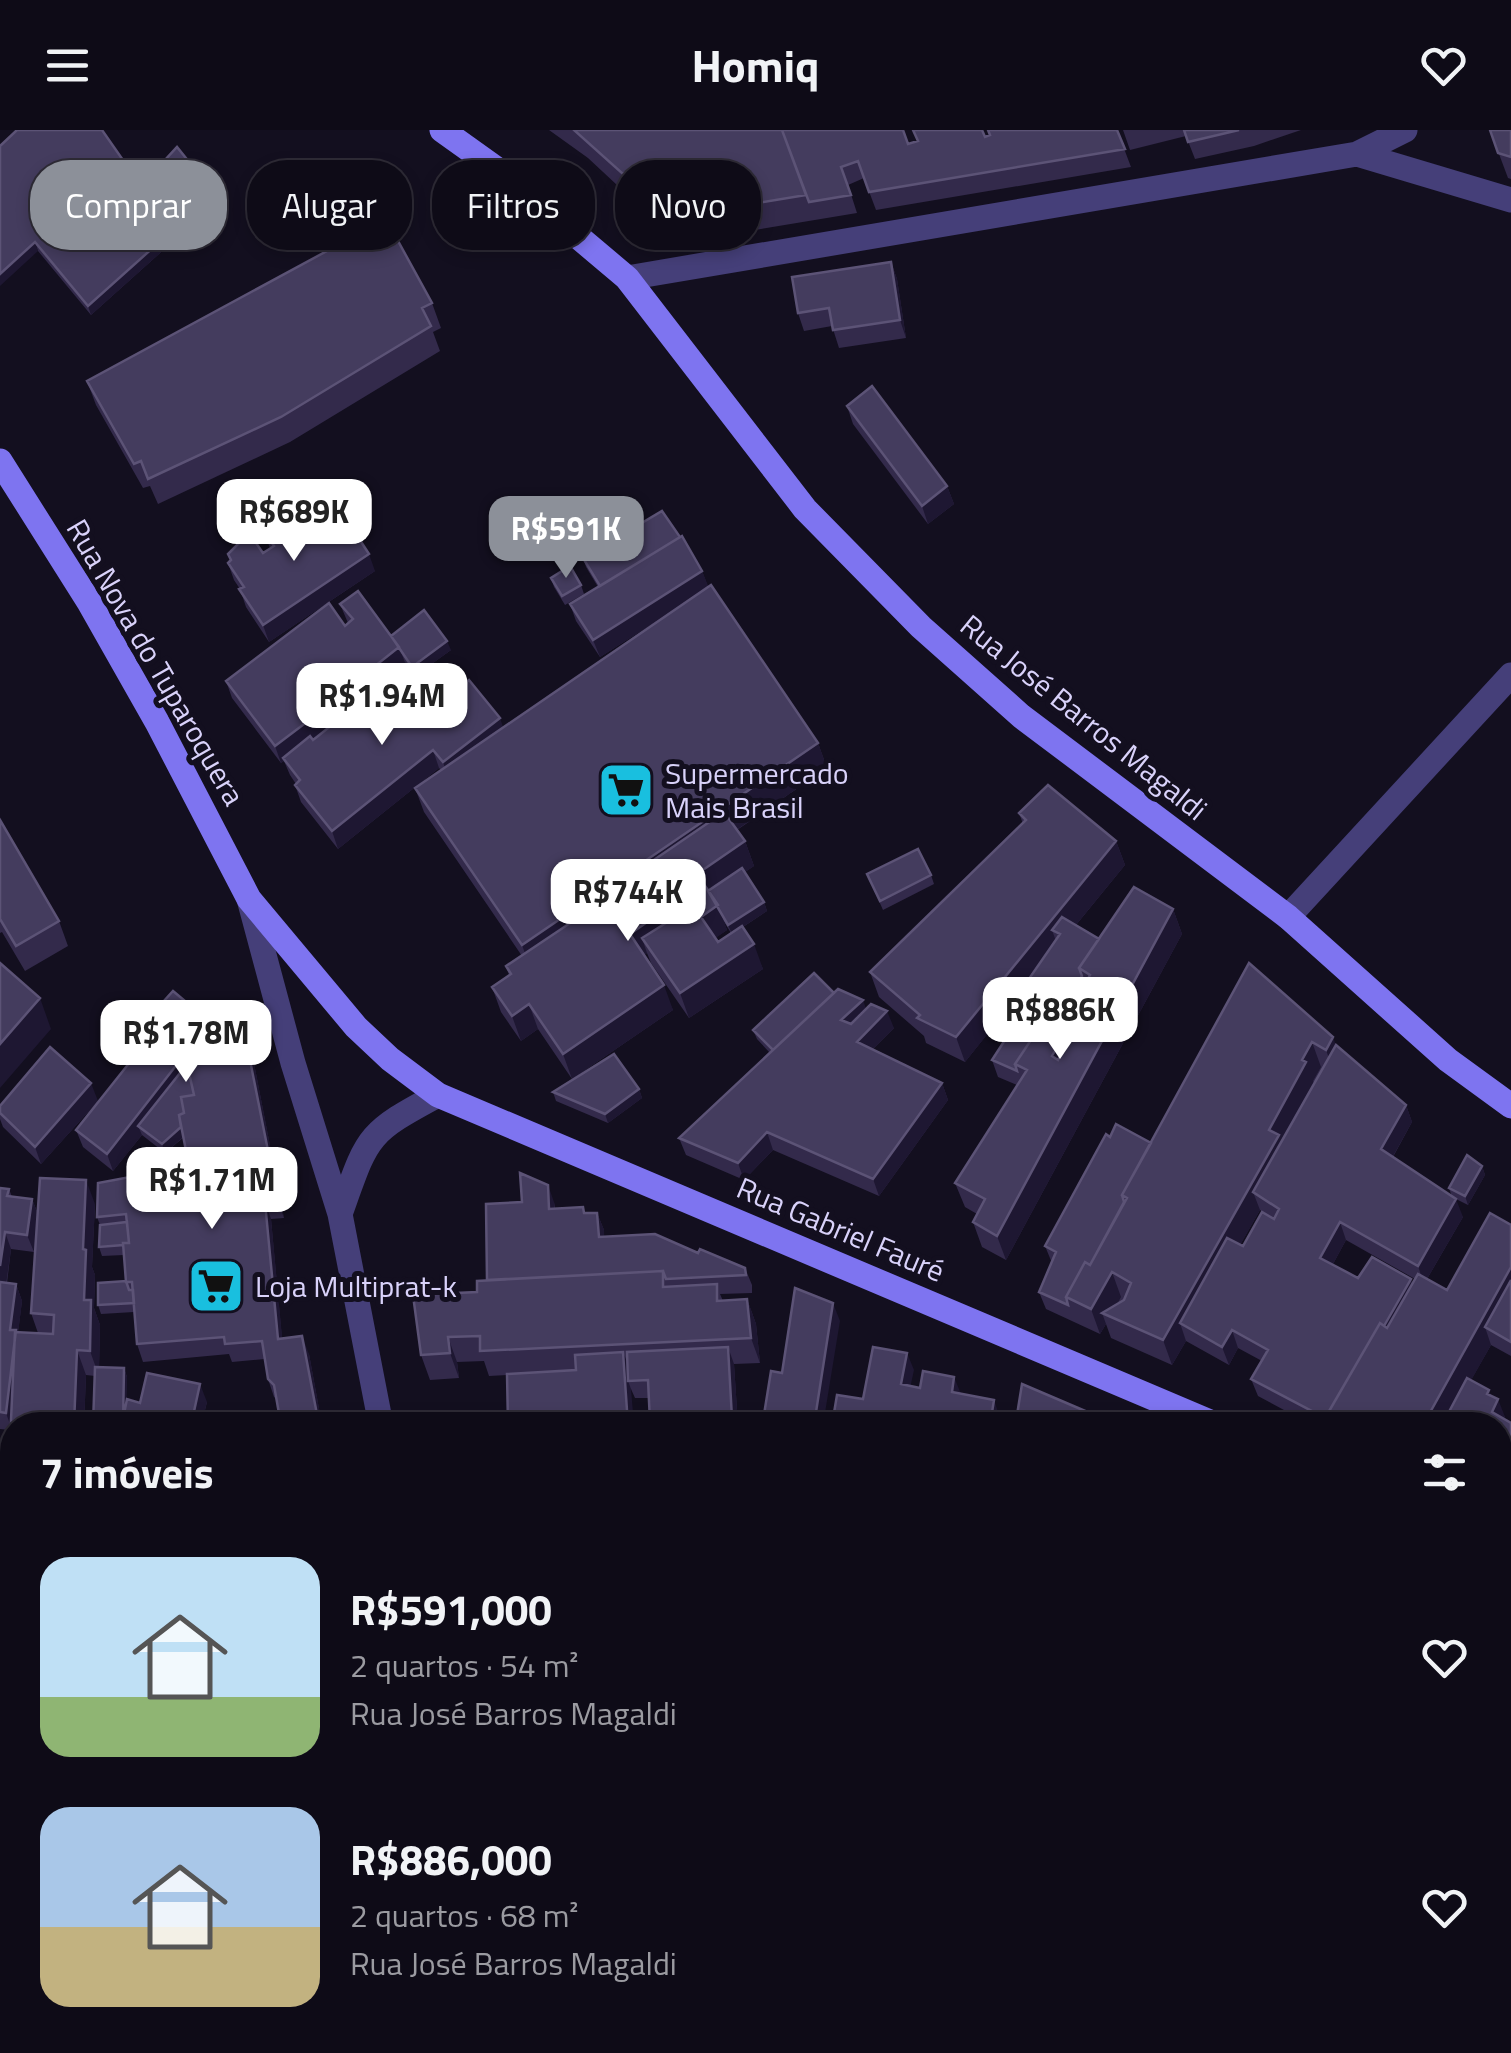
<!DOCTYPE html>
<html lang="pt">
<head>
<meta charset="utf-8">
<style>
	:root { --surface:#0e0b17; --page:#1c1924; --text:#f1f3f6; --muted:#9b9ba1; --line:#2e2b36; --accent:#8c9099 }
	body { margin:0; font-family:"Titillium Web",sans-serif; background:var(--page); color:var(--text); height:100vh; display:flex; flex-direction:column; font-size:38px; white-space:nowrap }
	* { box-sizing:border-box; margin:0 }
	p { font-size:32px; color:var(--muted) }
	.icon { flex:none; width:55px; height:55px; fill:none; stroke:currentColor; stroke-width:2; stroke-linecap:round; stroke-linejoin:round }
	.map { position:relative; flex:1; overflow:hidden }
	.panel { position:absolute; left:0px; top:1282px; width:1512px; height:642px; display:flex; flex-direction:column; background:var(--surface); border-radius:40px 40px 0 0; box-shadow:0 5px 15px #0003,0 0 0 2px var(--line) }
	.panel>* { flex:none }
	.top-card { position:absolute; left:30px; top:30px; width:1000px; height:90px; display:flex; gap:20px }
	.price { position:absolute; translate:-50% -85px; padding:0 22px; border-radius:20px; background:#fff; color:#222; font-size:32px; line-height:65px; filter:drop-shadow(0 2px 5px #0008) }
	.price::after { content:''; position:absolute; left:50%; top:60px; width:30px; height:22px; margin-left:-15px; background:inherit; clip-path:polygon(0 0,100% 0,50% 100%) }
	.price.current { background:var(--accent); color:#fff }
	ul { padding:0; list-style:none }
	li { display:flex; align-items:center; gap:30px; height:250px; padding:0 40px }
	li span { display:grid; place-items:center; flex:none; width:280px; height:200px; border-radius:30px; color:#555 }
	li>.icon { margin-inline-start:auto }
	span .icon { width:120px; height:120px; fill:#fffc; stroke-width:1 }
	li b { font-size:42px }
	h2 { display:flex; justify-content:space-between; align-items:center; height:120px; padding:0 40px; font-size:42px }
	.chip { padding:0 35px; border-radius:40px; background:var(--surface); box-shadow:0 5px 15px #0003,0 0 0 2px var(--line); font-size:35px; line-height:90px }
	.chip.current { background:var(--accent); color:#fff }
	header { display:flex; justify-content:space-between; align-items:center; height:130px; padding:0 40px; background:var(--surface); font-size:45px; font-weight:700 }
	.map>svg:first-child { display:block }
</style>
</head>
<body>
<header><svg class="icon" aria-label="menu" viewBox="0 0 24 24"><path d="M4 6h16M4 12h16M4 18h16"/></svg>Homiq<svg class="icon" aria-label="heart" viewBox="0 0 24 24"><path d="M12 20l-8-8c-3-5 5-10 8-4 3-6 11-1 8 4z"/></svg></header>
<div class="map">
<svg width="1511" height="1923" viewBox="0 0 1511 1923">
	<rect width="100%" height="100%" fill="#130f1f"/>
	<g fill="none" stroke-linecap="round" stroke-linejoin="round">
		<path stroke="#453f79" stroke-width="25" d="M1357,24L1511,70
			M627,148L1357,24L1405,0
			M1288,787L1511,545
			M0,1377L12,1381
			M0,1775L12,1777
			M0,1826L12,1815"/>
		<path stroke="#453f79" stroke-width="25" d="M249,769L293,933L340,1084L381,1295
			M340,1084C368,1006 365,1004 438,965
			M340,1923L343,1912"/>
		<path stroke="#7e74f0" stroke-width="25" d="M442,0L505,45L627,148L805,379L921,497L1021,586L1288,787L1448,930L1511,976
			M0,331L89,472L157,592L249,769L356,897L390,929L438,965L1217,1295
			M1500,1416L1511,1421"/>
	</g>
	<path fill="#332a4b" fill-rule="evenodd" d="M549,0H903L908,14L985,7L1117,0L1131,37L876,80L864,48L848,55L857,83L731,104L726,91L665,99L639,64L632,69L588,28Z
		M1123,0H1301L1254,16L1195,29L1186,6L1130,20Z
		M1490,0H1511V49L1508,48Z
		M0,16L141,56L217,72L91,185L38,121Z
		M891,132L897,149L906,208L839,218L832,196L804,201L798,183Z
		M432,173L441,198L433,202L440,221L290,312L158,374L150,356L143,358L96,275L87,251Z
		M847,276L947,356L954,374L928,394L853,294Z
		M312,393L375,441L269,512L246,477L240,459L234,450L228,433L230,431L228,424L263,423L270,418L262,398L279,410L312,412L317,408Z
		M583,428L702,441L708,457L818,613L827,638L737,700L745,711L754,736L745,742L764,772L767,781L743,797L763,839L689,888L651,833L647,823L644,825L673,880L572,949L538,899L521,911L501,882L492,857L509,845L506,836L522,826L424,682L415,658L441,640L439,638L338,719L301,672L295,655L296,654L290,645L284,631L281,633L232,568L226,551L345,496L348,493L340,474L391,506L451,520L415,546L405,532L406,535L382,553L383,556L380,558L398,581L434,578L503,598L682,475L600,527L576,491L570,474L598,457L586,437ZM723,790L731,803L718,812L715,808L727,800Z
		M551,448L581,455L584,464L565,475L554,457Z
		M1019,683L1116,711L1125,735L1076,795L1099,809L1173,779L1182,804L1006,1130L982,1117L973,1092L977,1084L965,1077L955,1053L1017,955L998,947L992,930L1010,903L1004,885L1008,878L965,932L926,913L924,906L879,867L870,842L1023,694ZM1084,869L1088,879L1079,895L1074,884Z
		M0,690L59,791L68,816L25,841L2,802L0,803Z
		M867,744L931,745L934,754L883,780Z
		M1249,833L1336,915L1406,975L1412,992L1393,1027L1463,1087L1427,1149L1447,1160L1511,1095V1226L1491,1215L1471,1250L1492,1266L1505,1287L1503,1289L1511,1293V1358L1500,1352V1295H1312L1258,1266L1251,1249L1262,1231L1238,1218L1229,1235L1186,1211L1172,1235L1111,1208L1106,1194L1100,1204L1046,1179L1039,1162L1052,1133L1045,1116L1110,1007L1151,1013ZM1260,1080L1274,1089L1243,1116L1240,1115ZM1346,1110L1415,1149L1412,1154L1358,1148L1333,1134Z
		M834,863L866,879L894,898L873,919L942,953L948,970L879,1066L773,1020L744,1050L686,1025L679,1008L770,923L757,909L753,900Z
		M213,901L253,928L284,1088L271,1089L282,1209L309,1224L322,1295H281L277,1269L274,1267L268,1249L265,1229L232,1232L229,1224L143,1232L137,1214L134,1182L101,1184L98,1175L126,1151L124,1125L102,1126L99,1117L100,1095L97,1087L189,1036L184,1007L165,1023L142,1005L113,1041L83,1017L76,1000L132,929L126,913Z
		M639,959L642,968L608,993L556,971L553,962Z
		M98,971L41,1034L3,997L0,989V976Z
		M1482,1036L1485,1045L1468,1075L1452,1067L1449,1058Z
		M0,1058L9,1059L12,1067L32,1069L38,1084L95,1074L92,1137L95,1145L94,1178L100,1195L99,1237L124,1238L127,1247L126,1270L140,1273L207,1272L204,1284L218,1295H93L95,1246L86,1245L84,1295H12V1320L10,1312V1300L0,1299ZM36,1107L31,1183L38,1203L18,1202L22,1171L16,1154L7,1153L11,1119L34,1122Z
		M554,1072L555,1078L586,1083H597L604,1100V1107L698,1123L745,1138L752,1155V1163L720,1164L723,1171L747,1169L756,1194L760,1233L734,1234L738,1295H651L649,1268H635L631,1259L507,1245L489,1246L484,1231L457,1232L459,1248L430,1250L421,1225Z
		M1500,1512L1511,1515V1672L1500,1669Z
		M1511,1685V1851L1504,1832L1507,1819L1500,1817V1688Z
		M12,1823V1912H300L297,1923H0L11,1832L8,1824Z"/>
	<path fill="#1e1732" d="M214,63L217,72L91,185L88,176Z
		M35,112L38,121L0,156V144Z
		M891,132L897,149L906,208L900,190Z
		M947,356L954,374L928,394L922,376Z
		M369,424L375,441L269,512L263,495Z
		M702,441L709,458L600,527L593,510Z
		M447,511L451,520L415,546L412,537Z
		M399,517L406,535L382,553L383,556L281,633L275,616Z
		M500,588L506,606L449,650L443,632Z
		M818,613L827,638L621,779L618,771L610,760L618,781L531,840L522,815Z
		M433,620L439,638L338,719L332,701Z
		M745,711L754,736L710,766L697,744Z
		M1116,711L1125,735L1062,812L1060,804L1052,800L1058,817L965,932L956,907Z
		M764,772L767,781L732,804L728,795Z
		M718,775L727,800L710,812L701,787Z
		M1173,779L1182,804L1006,1130L997,1106Z
		M663,781L672,806L642,808L647,823L639,829L630,804Z
		M754,814L763,839L689,888L680,863Z
		M1082,846L1088,863L1081,861L1084,869L1030,949L1027,940L1020,936Z
		M664,855L673,880L572,949L563,924Z
		M40,868L51,899L0,958V914Z
		M863,870L869,887L847,907L841,890Z
		M529,874L538,899L521,911L512,886Z
		M887,881L894,898L863,929L857,912Z
		M1075,885L1084,909L1061,951L1052,926Z
		M210,892L216,909L138,996L142,1005L113,1041L107,1024Z
		M1333,907L1342,932L1335,945L1326,920Z
		M246,910L253,928L284,1088L278,1071Z
		M1312,912L1321,937L1313,951L1316,957L1253,1062L1260,1080L1192,1200L1180,1193L1186,1211L1172,1235L1163,1210Z
		M91,953L98,971L41,1034L35,1017Z
		M942,953L948,970L879,1066L873,1049Z
		M639,959L642,968L608,993L605,984Z
		M1406,975L1412,992L1387,1037L1381,1019Z
		M187,992L190,1001L165,1023L162,1014Z
		M767,1002L773,1020L744,1050L738,1033Z
		M1482,1036L1485,1045L1468,1075L1465,1066Z
		M86,1050L95,1074L92,1137L95,1145L94,1178L100,1195L99,1246L90,1221L84,1170L83,1119Z
		M548,1055L554,1072L556,1096L549,1079Z
		M32,1069L39,1087L34,1122L27,1105Z
		M1456,1069L1463,1087L1424,1154L1418,1136Z
		M265,1072L271,1089L284,1227L278,1209Z
		M597,1083L604,1100L605,1124L599,1107Z
		M1340,1092L1346,1110L1327,1145L1320,1128Z
		M5,1102L11,1119L4,1169L0,1157V1136Z
		M1511,1137V1178L1485,1197L1491,1215L1446,1295H1423Z
		M1112,1142L1121,1167L1110,1187L1102,1183L1106,1194L1100,1204L1091,1179Z
		M1411,1149L1417,1167L1334,1285Z
		M16,1154L22,1171L18,1204L12,1300L6,1283L10,1200Z
		M747,1169L756,1194L760,1233L751,1208Z
		M833,1173L840,1191L823,1295H814Z
		M1232,1200L1238,1218L1229,1235L1222,1217Z
		M302,1206L309,1224L322,1295H319Z
		M448,1207L457,1232L459,1248L450,1223Z
		M728,1217L734,1234L738,1295H734L732,1288Z
		M77,1220L86,1245L84,1295H74Z
		M623,1222L630,1239L628,1251L631,1259L634,1295H628Z
		M907,1223L914,1240L907,1272L901,1254Z
		M124,1238L127,1247L126,1289H123Z
		M954,1247L961,1264L952,1262Z
		M200,1254L207,1272L201,1295H191Z
		M1489,1260L1495,1276L1498,1269L1505,1287L1500,1296L1496,1295L1487,1264Z
		M994,1270L1000,1288L999,1295H990Z
		M12,1607V1623L10,1621L12,1631L0,1643V1619Z
		M284,1912H300L297,1923H281Z"/>
	<path fill="#443c5e" stroke="#5c5376" stroke-width="2.5" d="M17,0H102L141,56L177,17L214,63L88,176L35,112L0,144V16Z
		M574,0H782L806,65L722,79L718,66L656,74L630,40L623,44Z
		M782,0H903L908,14L918,11L913,0H982L985,7L990,5L988,0H1117L1125,19L869,62L858,31L841,37L851,65L809,72Z
		M1184,0H1239L1188,12Z
		M1490,0H1511V27L1498,23Z
		M386,89L432,173L422,178L431,196L281,287L148,349L141,331L134,334L87,251Z
		M891,132L900,190L833,200L829,178L798,183L792,147Z
		M872,256L947,356L922,376L847,276Z
		M337,375L369,424L263,495L239,459L244,457L228,433L231,430L228,424L249,403L263,423L274,416L262,398L269,394L279,410L301,395L312,412L320,406L312,393Z
		M662,381L680,407L600,456L583,428Z
		M682,406L702,441L593,510L570,474Z
		M570,436L581,455L562,466L551,448Z
		M711,455L818,613L522,815L415,658Z
		M358,461L399,517L375,536L377,539L275,616L226,551L329,473L345,496L353,489L340,474Z
		M424,480L447,511L412,537L391,506Z
		M469,550L500,588L443,632L433,620L332,701L295,655L300,650L283,628L310,606L313,610L380,557L398,581L422,562L434,578Z
		M1048,655L1116,711L956,907L917,888L920,885L870,842L1026,690L1019,683Z
		M724,682L745,711L697,744L718,775L701,787L718,812L742,796L754,814L680,863L642,808L669,791L663,781L630,804L664,855L563,924L529,874L512,886L492,857L511,844L506,836L606,769L610,776L618,771L610,760Z
		M0,690L59,791L16,816L0,789Z
		M918,719L931,745L880,771L867,744Z
		M742,738L764,772L728,795L708,761Z
		M1134,757L1173,779L997,1106L973,1092L985,1069L955,1053L1027,940L1015,934L1055,874L1075,885L1052,926L1058,930L1094,868L1081,861L1090,845L1079,838Z
		M1062,787L1099,809L1079,838L1082,846L1061,877L1055,874L1015,934L1017,941L992,930L1016,893L1004,885L1060,804L1052,800Z
		M0,833L40,868L0,914Z
		M1249,833L1333,907L1326,920L1312,912L1302,930L1306,932L1269,1000L1279,1005L1163,1210L1102,1183L1124,1170L1131,1153L1112,1142L1091,1179L1066,1167L1085,1132L1090,1135L1127,1068L1122,1065Z
		M814,843L834,863L773,920L753,900Z
		M838,859L863,870L841,890L851,894L871,874L887,881L857,912L942,953L873,1049L767,1002L738,1033L679,1008Z
		M173,861L210,892L107,1024L76,1000L138,922L126,913Z
		M230,880L245,911L209,918L189,943L194,965L181,967L184,983L179,985L181,997L162,1014L138,996Z
		M246,910L278,1071L265,1072L278,1209L302,1206L319,1295H281L274,1255L268,1249L262,1211L225,1214L224,1207L137,1214L132,1152H126L123,1113H129L126,1084L97,1087L98,1053L189,1036L179,985L184,983L181,967L194,965L189,943L209,918Z
		M1336,915L1406,975L1381,1019L1456,1069L1418,1136L1340,1092L1320,1128L1358,1148L1372,1127L1411,1149L1384,1196L1380,1193L1328,1283L1331,1291L1251,1249L1268,1220L1232,1200L1222,1217L1180,1193L1227,1108L1243,1116L1262,1082L1274,1089L1279,1079L1253,1062Z
		M50,917L91,953L35,1017L0,983V976Z
		M614,924L639,959L605,984L553,962Z
		M1116,994L1151,1013L1122,1065L1124,1072L1090,1135L1085,1132L1066,1167L1068,1175L1039,1162L1056,1122L1045,1116L1106,1004L1110,1007Z
		M1467,1025L1482,1036L1465,1066L1449,1058Z
		M520,1043L548,1055L549,1079L583,1077L584,1083H597L599,1107L655,1104L698,1123L700,1119L745,1138L746,1145L666,1149L663,1141L487,1150L486,1074L522,1072Z
		M40,1048L86,1050L83,1119L86,1120L84,1170H91L90,1221L77,1220L74,1295H12V1312H10L15,1202L53,1204L54,1185L31,1183Z
		M0,1058L9,1059L7,1066L32,1069L27,1105L5,1102L0,1136Z
		M1490,1083L1511,1095V1137L1423,1295H1358L1328,1283L1380,1193L1387,1198L1418,1144L1447,1160Z
		M127,1092L129,1113H123V1115L99,1117L100,1095Z
		M663,1141V1157L717,1154V1171L747,1169L751,1208L480,1221V1206L448,1207L450,1223L421,1225L413,1165L477,1162V1151Z
		M1511,1150V1212L1485,1197Z
		M126,1151L129,1160H133L134,1173L98,1175V1153Z
		M0,1152L16,1154L10,1200H16L6,1283L0,1282Z
		M795,1158L833,1173L814,1295H758V1291H763L771,1241L782,1243Z
		M728,1217L732,1288L650,1292L648,1250L628,1251L627,1222Z
		M873,1217L907,1223L901,1254L920,1258L923,1241L954,1247L952,1262L994,1270L990,1295H832L837,1265L863,1269Z
		M623,1222L628,1295H508L507,1244L576,1240L575,1225Z
		M95,1237L124,1238L123,1295H93Z
		M147,1243L200,1254L191,1295H128L130,1290L123,1289L127,1269L140,1273Z
		M1467,1248L1489,1260L1487,1264L1498,1269L1492,1282L1511,1293V1337L1508,1342L1500,1338V1295H1442Z
		M1022,1254L1118,1295H1011L1013,1284L1017,1285Z
		M198,1282L215,1287L213,1295H195Z
		M0,1471L12,1483V1607L0,1619Z
		M1500,1512L1511,1515V1656L1500,1653Z
		M1501,1683L1511,1685V1804L1500,1801Z
		M1511,1803V1839L1504,1832Z
		M11,1832L12,1834V1912H79L88,1923H0V1840Z
		M83,1912H284L281,1923H279L268,1913L264,1923H92Z"/>
	<defs>
		<g id="supermarket-square" transform="scale(2.875)"><rect x="-9" y="-9" width="18" height="18" rx="4" fill="#19bfdf" stroke="#130f1f"/><path d="M-6-5.5h2.5l.6 2H6L4.5 2H-2.5L-4.4-4H-6ZM-1.5 3.2a1.3 1.3 0 1 0 .1 0ZM3 3.2a1.3 1.3 0 1 0 .1 0Z" fill="#111"/></g>
	</defs>
	<g fill-rule="evenodd">
		<use href="#supermarket-square" x="626" y="660"/>
		<use href="#supermarket-square" x="216" y="1156"/>
	</g>
	<g text-anchor="middle" dominant-baseline="central" stroke-width="10" stroke-linejoin="round" paint-order="stroke">
		<g font-size="30" fill="#d9d2fa" stroke="#130f1f">
			<text transform="translate(156 532) rotate(60)">Rua Nova do Tuparoquera</text>
			<text transform="translate(1084 587) rotate(39)">Rua José Barros Magaldi</text>
			<text transform="translate(841 1099) rotate(23)">Rua Gabriel Fauré</text>
		</g>
		<g font-size="30" fill="#d9d2fa" stroke="#130f1f" text-anchor="start">
			<text x="665" y="643">Supermercado<tspan x="665" dy="34">Mais Brasil</tspan></text>
			<text x="255" y="1156">Loja Multiprat-k</text>
		</g>
	</g>
</svg>
<b class="price" style="left:294px;top:434px">R$689K</b>
<b class="price current" style="left:566px;top:451px">R$591K</b>
<b class="price" style="left:382px;top:618px">R$1.94M</b>
<b class="price" style="left:628px;top:814px">R$744K</b>
<b class="price" style="left:1060px;top:932px">R$886K</b>
<b class="price" style="left:186px;top:955px">R$1.78M</b>
<b class="price" style="left:212px;top:1102px">R$1.71M</b>
<div class="top-card">
<a class="chip current">Comprar</a>
<a class="chip">Alugar</a>
<a class="chip">Filtros</a>
<a class="chip">Novo</a>
</div>
<section class="panel">
<h2>7 imóveis<svg class="icon" aria-label="filters" viewBox="0 0 24 24"><path d="M4 7h16M4 17h16"/><circle cx="9" cy="7" r="2"/><circle cx="15" cy="17" r="2"/></svg></h2>
<ul>
<li><span style="background:linear-gradient(#bfe0f5 70%,#8fb573 0)"><svg class="icon" aria-label="home" viewBox="0 0 24 24"><path d="M3 11l9-7 9 7M6 9v11h12V9"/></svg></span><div><b>R$591,000</b><p>2 quartos · 54 m²</p><p>Rua José Barros Magaldi</p></div><svg class="icon" aria-label="heart" viewBox="0 0 24 24"><path d="M12 20l-8-8c-3-5 5-10 8-4 3-6 11-1 8 4z"/></svg></li>
<li><span style="background:linear-gradient(#a9c7e8 60%,#c2b280 0)"><svg class="icon" aria-label="home" viewBox="0 0 24 24"><path d="M3 11l9-7 9 7M6 9v11h12V9"/></svg></span><div><b>R$886,000</b><p>2 quartos · 68 m²</p><p>Rua José Barros Magaldi</p></div><svg class="icon" aria-label="heart" viewBox="0 0 24 24"><path d="M12 20l-8-8c-3-5 5-10 8-4 3-6 11-1 8 4z"/></svg></li>
</ul>
</section>
</div>
</body>
</html>
